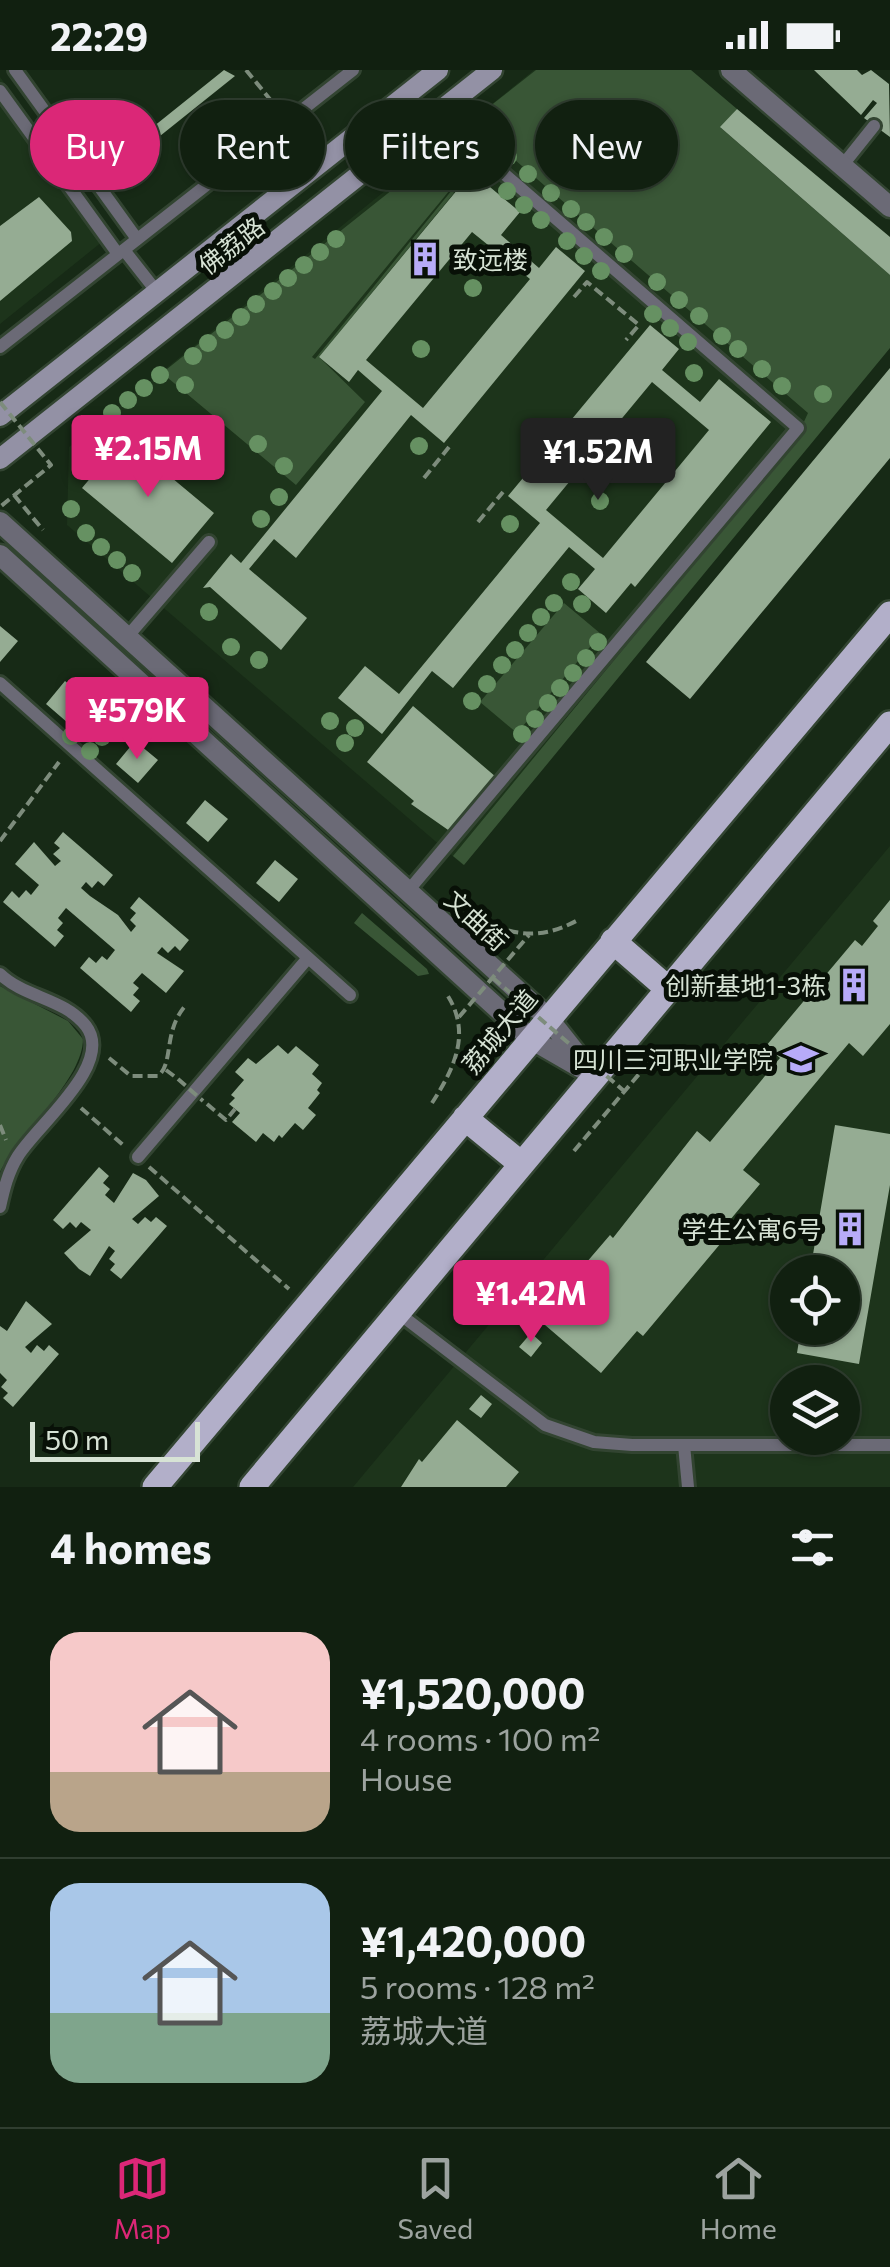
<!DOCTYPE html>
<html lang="en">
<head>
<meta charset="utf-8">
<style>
	:root { --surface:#112010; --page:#1a2819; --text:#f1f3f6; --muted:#9ca39f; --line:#303e30; --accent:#db2777 }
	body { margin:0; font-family:Commissioner,"Noto Sans SC",sans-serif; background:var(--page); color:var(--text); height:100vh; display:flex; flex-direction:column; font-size:38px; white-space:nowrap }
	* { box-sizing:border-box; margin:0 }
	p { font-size:32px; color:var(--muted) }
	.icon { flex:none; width:55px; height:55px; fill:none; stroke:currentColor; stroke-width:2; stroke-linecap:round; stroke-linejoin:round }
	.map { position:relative; height:1417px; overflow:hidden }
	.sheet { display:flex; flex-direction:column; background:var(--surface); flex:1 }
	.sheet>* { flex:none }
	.banner { position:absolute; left:30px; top:30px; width:830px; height:90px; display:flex; gap:20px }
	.controls { position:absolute; left:770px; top:1185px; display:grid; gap:20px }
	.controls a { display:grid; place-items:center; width:90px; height:90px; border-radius:50%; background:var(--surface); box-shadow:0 2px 8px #0004,0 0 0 2px var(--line); font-size:50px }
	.scale { position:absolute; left:30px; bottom:25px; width:170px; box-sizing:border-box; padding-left:10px; border:5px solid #d7e3d5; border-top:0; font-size:28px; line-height:35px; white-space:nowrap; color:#d7e3d5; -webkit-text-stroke:8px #081007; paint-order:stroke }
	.price { position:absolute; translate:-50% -85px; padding:0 22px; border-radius:10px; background:var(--accent); color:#fff; font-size:32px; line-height:65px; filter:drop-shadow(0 2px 5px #0008) }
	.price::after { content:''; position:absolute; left:50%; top:60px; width:30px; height:22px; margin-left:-15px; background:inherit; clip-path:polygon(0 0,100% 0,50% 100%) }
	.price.on { background:#222; color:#fff }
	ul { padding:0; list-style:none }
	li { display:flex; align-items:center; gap:30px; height:250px; padding:0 50px }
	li+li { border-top:2px solid var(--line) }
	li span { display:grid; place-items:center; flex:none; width:280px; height:200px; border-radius:30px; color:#555 }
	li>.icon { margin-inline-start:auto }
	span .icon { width:120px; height:120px; fill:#fffc; stroke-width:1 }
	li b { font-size:42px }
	h2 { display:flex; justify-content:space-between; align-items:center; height:120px; padding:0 50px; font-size:42px }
	.chip { padding:0 35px; border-radius:45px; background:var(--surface); box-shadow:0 2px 8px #0004,0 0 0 2px var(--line); font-size:35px; line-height:90px }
	.chip.on { background:var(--accent); color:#fff }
	.status { display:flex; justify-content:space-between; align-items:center; height:70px; padding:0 50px; background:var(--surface); direction:ltr }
	.status svg { height:28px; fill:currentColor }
	.dock { display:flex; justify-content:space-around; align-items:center; height:140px; border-top:2px solid var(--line); background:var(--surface); font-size:28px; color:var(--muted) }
	.dock a { display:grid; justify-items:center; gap:5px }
	.dock .on { color:var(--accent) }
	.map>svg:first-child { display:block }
</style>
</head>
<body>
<div class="status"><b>22:29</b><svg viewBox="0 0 49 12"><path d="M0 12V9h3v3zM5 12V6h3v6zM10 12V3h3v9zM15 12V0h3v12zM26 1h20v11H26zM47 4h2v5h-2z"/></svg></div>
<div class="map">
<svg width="890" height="1417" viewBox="0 0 890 1417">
	<rect width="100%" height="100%" fill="#172a16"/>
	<path fill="#1d341b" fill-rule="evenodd" d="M534,0H689L890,168V277L463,795L67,455L69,377Z
		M0,7L113,163L0,254Z
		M890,776V1417H353ZM788,1202H842V1258H788ZM788,1312H842V1368H788Z"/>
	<path fill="#395636" d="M536,0H691L737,39L721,58L890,205V278L464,795L453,786L796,369L808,343L515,90L511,93L482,69L493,57L480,45L466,55Z
		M447,71L473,92L312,287L315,289L452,120L454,123L319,287L365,332L296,415L162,303L446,77Z
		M564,533L601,564L517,663L480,632Z
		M362,843L427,899L429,904L418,906L354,853Z
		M0,916L68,951L83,969C83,1009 22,1061 0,1102Z"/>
	<path fill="#95ac93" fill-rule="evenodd" d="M224,0L235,6L120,98L113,89Z
		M814,0H857L862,5L871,0L889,14L890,67L864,48L877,33L873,30L861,45Z
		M737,39L890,167V205L720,57Z
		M480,44L493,57L482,69L468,56Z
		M472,102L520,142L501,165L539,198L556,177L585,201L444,373L411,345L296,488L274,469L249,499L307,548L281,580L210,517L203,518L231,484L241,493L382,321L358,300L349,312L319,287ZM472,162L530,209L423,338L366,290Z
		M39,127L71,162L72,171L0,231V156Z
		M650,255L679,279L662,300L700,332L719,309L771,352L635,517L631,513L606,543L578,519L595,499L569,477L453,618L432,601L382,664L338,628L365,596L399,624L540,453L508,426ZM652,312L709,360L603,488L546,440Z
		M890,298V388L690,629L646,592Z
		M124,368L214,443L172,493L82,418Z
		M0,556L18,571L0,592Z
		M65,611L87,630L68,653L46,634Z
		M413,636L496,707L451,762L411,734L414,731L367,692Z
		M135,671L158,690L138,713L116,694Z
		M205,730L228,749L208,772L186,753Z
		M63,762L113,805L104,816L98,811L92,818L86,812L81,818L90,826L118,845L131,862L136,856L130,850L136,843L130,838L139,827L189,870L180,881L175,876L168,883L162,877L157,883L184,901L166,923L142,903L133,913L139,918L133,925L140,931L131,942L80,898L89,887L96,893L102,886L107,890L115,880L66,838L58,848L63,853L57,860L64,866L55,877L3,832L12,821L19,828L26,820L31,825L39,815L15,794L34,772L55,796L61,791L53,784L60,778L54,773Z
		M275,790L298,809L279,832L256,813Z
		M890,830V954L863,986L849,973L743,1100L760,1114L725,1156L731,1161L643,1266L637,1261L601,1303L538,1249L610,1165L613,1168L697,1061L710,1072L780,988L766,976L855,870L862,876L878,856L873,851Z
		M278,975L288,984L296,976L319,995L312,1004L322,1013L317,1020L320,1023L308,1038L316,1045L303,1060L295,1053L282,1068L279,1065L274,1072L263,1063L256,1072L232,1052L240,1043L229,1034L235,1028L231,1025L244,1010L235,1002L248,988L256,994Z
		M835,1055L890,1064V1115L859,1294L797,1283L801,1258H842V1202H810Z
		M99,1097L109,1106L103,1113L110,1119L105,1125L114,1133L133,1103L146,1110L159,1126L132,1149L138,1154L145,1147L151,1152L156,1147L167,1156L121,1209L110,1200L115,1194L109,1189L115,1181L109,1176L90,1206L79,1199L64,1183L91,1160L81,1152L76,1158L70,1152L63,1159L53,1150Z
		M26,1231L52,1254L25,1277L31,1283L37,1275L44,1281L49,1275L59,1284L13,1337L3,1328L8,1323L1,1317L7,1310L0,1303V1256L7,1261Z
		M531,1263L542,1273L531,1287L519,1277Z
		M481,1325L492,1334L481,1348L469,1339Z
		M457,1350L519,1402L506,1417H401L419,1389L422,1392Z"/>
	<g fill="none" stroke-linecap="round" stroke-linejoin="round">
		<g stroke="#324431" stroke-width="18">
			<path id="service" d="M15,0L137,169
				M0,21L118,184
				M59,60L77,46
				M842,96L874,56
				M124,180L157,222
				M0,277L353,0
				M127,567L209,472
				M0,613L350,925
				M408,821L798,358L436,45
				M0,904C25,928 64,928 86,956C115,994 37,1055 18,1086C8,1102 4,1119 0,1137
				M138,1087L308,888
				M397,1242L545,1355L594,1372L632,1375H890
				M684,1375L688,1417"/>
		</g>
		<g stroke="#324431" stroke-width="25">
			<path id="minor" d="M731,0L890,137"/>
		</g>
		<g stroke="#324431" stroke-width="25">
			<path id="tertiary" d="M0,452L548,948L593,1005
				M0,485L531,969L583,999"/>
		</g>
		<g stroke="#324431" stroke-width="25">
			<path id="secondary" d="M0,346L438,0
				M0,389L492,0"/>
		</g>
		<g stroke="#324431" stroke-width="30">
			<path id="primary" d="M613,871L667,918
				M465,1048L520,1093
				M155,1417L890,544
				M252,1417L890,654"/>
		</g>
		<path stroke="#7d8c7c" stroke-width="4" stroke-dasharray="10 5" stroke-linecap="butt" d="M246,0L278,39
			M574,227L587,212L639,255L626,270
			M424,408L449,377
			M14,425L43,460
			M478,452L503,422
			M0,771L59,692
			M468,841C506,866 538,872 578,850
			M109,988L131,1006H158C174,993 163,962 185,936
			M166,1000L178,1009
			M432,1033C455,997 472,962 446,923
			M207,1034L226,1050L235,1039
			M81,1038L123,1075
			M0,1055L6,1070
			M574,1081L656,984
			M149,1097L289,1219"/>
		<use href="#service" stroke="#6b6a76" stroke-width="12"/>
		<use href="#minor" stroke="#6b6a76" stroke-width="20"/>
		<use href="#tertiary" stroke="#6b6a76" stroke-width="20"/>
		<use href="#secondary" stroke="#9391a5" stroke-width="20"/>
		<use href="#primary" stroke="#b2afc9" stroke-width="25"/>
		<path stroke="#7d8c7c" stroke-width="4" stroke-dasharray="10 5" stroke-linecap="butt" d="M0,332L51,395L0,437
			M493,908L624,1021
			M459,947L529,865
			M178,1009L203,1031"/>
	</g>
	<g fill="#669162">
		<circle cx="508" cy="87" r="9"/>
		<circle cx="488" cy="104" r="9"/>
		<circle cx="528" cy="104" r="9"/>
		<circle cx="507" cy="121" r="9"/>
		<circle cx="551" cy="123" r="9"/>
		<circle cx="524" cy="135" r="9"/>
		<circle cx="571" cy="139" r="9"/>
		<circle cx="541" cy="150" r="9"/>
		<circle cx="586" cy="152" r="9"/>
		<circle cx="604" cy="167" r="9"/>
		<circle cx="336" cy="169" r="9"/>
		<circle cx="567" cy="171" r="9"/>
		<circle cx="320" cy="182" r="9"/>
		<circle cx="624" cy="184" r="9"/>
		<circle cx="584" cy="186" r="9"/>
		<circle cx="304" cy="195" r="9"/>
		<circle cx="601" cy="201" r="9"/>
		<circle cx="288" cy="208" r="9"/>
		<circle cx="657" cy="212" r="9"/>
		<circle cx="473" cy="218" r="9"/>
		<circle cx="273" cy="221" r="9"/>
		<circle cx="679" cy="230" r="9"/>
		<circle cx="256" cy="234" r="9"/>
		<circle cx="653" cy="244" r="9"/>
		<circle cx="699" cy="246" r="9"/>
		<circle cx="241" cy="247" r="9"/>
		<circle cx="670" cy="258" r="9"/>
		<circle cx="225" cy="260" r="9"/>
		<circle cx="722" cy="266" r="9"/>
		<circle cx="688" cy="272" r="9"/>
		<circle cx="208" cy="273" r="9"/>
		<circle cx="421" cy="279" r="9"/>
		<circle cx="738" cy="279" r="9"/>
		<circle cx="193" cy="286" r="9"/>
		<circle cx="762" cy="299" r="9"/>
		<circle cx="694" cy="303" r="9"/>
		<circle cx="160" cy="305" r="9"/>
		<circle cx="185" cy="315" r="9"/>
		<circle cx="782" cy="316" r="9"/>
		<circle cx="144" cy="318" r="9"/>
		<circle cx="823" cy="324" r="9"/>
		<circle cx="128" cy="330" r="9"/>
		<circle cx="112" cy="343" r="9"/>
		<circle cx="96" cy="355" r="9"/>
		<circle cx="654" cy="366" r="9"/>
		<circle cx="258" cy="374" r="9"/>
		<circle cx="419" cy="376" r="9"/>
		<circle cx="284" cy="396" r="9"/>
		<circle cx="279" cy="427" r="9"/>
		<circle cx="600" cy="431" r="9"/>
		<circle cx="71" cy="439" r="9"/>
		<circle cx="261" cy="449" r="9"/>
		<circle cx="510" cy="454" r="9"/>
		<circle cx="86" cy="463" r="9"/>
		<circle cx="101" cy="477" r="9"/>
		<circle cx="117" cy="490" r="9"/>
		<circle cx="132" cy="503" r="9"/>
		<circle cx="571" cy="512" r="9"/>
		<circle cx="554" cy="533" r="9"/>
		<circle cx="582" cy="534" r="9"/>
		<circle cx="209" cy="542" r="9"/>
		<circle cx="541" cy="547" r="9"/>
		<circle cx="528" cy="563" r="9"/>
		<circle cx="598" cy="572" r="9"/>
		<circle cx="231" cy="577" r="9"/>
		<circle cx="515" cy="580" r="9"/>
		<circle cx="586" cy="588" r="9"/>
		<circle cx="259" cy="590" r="9"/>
		<circle cx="502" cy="595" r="9"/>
		<circle cx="573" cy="603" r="9"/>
		<circle cx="487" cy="614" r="9"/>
		<circle cx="560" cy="618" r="9"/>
		<circle cx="472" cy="631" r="9"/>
		<circle cx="548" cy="633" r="9"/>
		<circle cx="95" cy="637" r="9"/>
		<circle cx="535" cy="649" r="9"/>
		<circle cx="330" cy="651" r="9"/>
		<circle cx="83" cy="652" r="9"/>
		<circle cx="113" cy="653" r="9"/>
		<circle cx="355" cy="658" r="9"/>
		<circle cx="522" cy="664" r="9"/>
		<circle cx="71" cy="666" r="9"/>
		<circle cx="102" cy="667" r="9"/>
		<circle cx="345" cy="673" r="9"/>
		<circle cx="90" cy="681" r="9"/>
	</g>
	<defs>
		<g id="building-bare" transform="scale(2.7)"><path d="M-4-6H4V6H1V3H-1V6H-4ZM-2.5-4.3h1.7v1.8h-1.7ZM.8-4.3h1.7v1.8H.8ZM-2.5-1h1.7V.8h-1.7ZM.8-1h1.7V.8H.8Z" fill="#b7abf8" stroke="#081007" stroke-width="2.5" paint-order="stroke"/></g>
		<g id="university-bare" transform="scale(2.7)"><path d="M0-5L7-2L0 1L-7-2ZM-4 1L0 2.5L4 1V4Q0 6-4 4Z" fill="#b7abf8" stroke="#081007" stroke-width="2.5" paint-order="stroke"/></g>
	</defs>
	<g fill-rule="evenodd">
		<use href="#building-bare" x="425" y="189"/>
		<use href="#building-bare" x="854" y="915"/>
		<use href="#university-bare" x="801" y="989"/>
		<use href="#building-bare" x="850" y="1159"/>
	</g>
	<g text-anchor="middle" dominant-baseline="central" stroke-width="10" stroke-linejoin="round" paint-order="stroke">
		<g font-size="25" fill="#d7e3d5" stroke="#081007">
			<text transform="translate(231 175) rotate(-38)">佛荔路</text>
			<text transform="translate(477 850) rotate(43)">文曲街</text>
			<text transform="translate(499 961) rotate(-50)">荔城大道</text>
		</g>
		<g font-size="25" fill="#d7e3d5" stroke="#081007" text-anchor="end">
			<text x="453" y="189" text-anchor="start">致远楼</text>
			<text x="826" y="915">创新基地1-3栋</text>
			<text x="773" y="989">四川三河职业学院</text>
			<text x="822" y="1159">学生公寓6号</text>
		</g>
	</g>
</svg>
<div class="controls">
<a><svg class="icon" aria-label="locate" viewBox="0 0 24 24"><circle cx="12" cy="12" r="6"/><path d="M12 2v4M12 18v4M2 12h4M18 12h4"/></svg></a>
<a><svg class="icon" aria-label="layers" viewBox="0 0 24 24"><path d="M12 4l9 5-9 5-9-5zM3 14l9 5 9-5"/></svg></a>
</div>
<div class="scale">50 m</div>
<b class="price" style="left:148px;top:430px">¥2.15M</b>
<b class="price on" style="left:598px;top:433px">¥1.52M</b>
<b class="price" style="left:137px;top:692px">¥579K</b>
<b class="price" style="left:531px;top:1275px">¥1.42M</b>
<div class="banner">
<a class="chip on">Buy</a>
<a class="chip">Rent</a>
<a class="chip">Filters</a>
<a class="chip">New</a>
</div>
</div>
<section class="sheet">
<h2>4 homes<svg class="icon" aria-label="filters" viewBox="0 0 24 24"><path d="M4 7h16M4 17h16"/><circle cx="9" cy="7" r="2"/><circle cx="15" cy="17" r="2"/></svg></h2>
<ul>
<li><span style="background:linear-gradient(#f6c9c9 70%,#b9a48a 0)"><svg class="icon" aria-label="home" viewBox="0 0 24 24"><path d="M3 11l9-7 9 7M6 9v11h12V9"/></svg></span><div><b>¥1,520,000</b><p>4 rooms · 100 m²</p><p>House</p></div></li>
<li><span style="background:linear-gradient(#a9c7e8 65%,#7fa58c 0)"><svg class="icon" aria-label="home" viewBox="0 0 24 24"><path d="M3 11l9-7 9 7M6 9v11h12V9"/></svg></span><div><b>¥1,420,000</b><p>5 rooms · 128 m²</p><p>荔城大道</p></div></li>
</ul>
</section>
<nav class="dock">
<a class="on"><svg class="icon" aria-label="map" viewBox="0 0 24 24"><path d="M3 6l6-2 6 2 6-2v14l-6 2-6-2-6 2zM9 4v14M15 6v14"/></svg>Map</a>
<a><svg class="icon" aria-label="saved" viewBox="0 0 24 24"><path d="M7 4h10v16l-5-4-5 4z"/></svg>Saved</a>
<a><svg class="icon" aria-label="home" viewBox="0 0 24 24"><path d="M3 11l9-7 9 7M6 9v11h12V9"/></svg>Home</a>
</nav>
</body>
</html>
